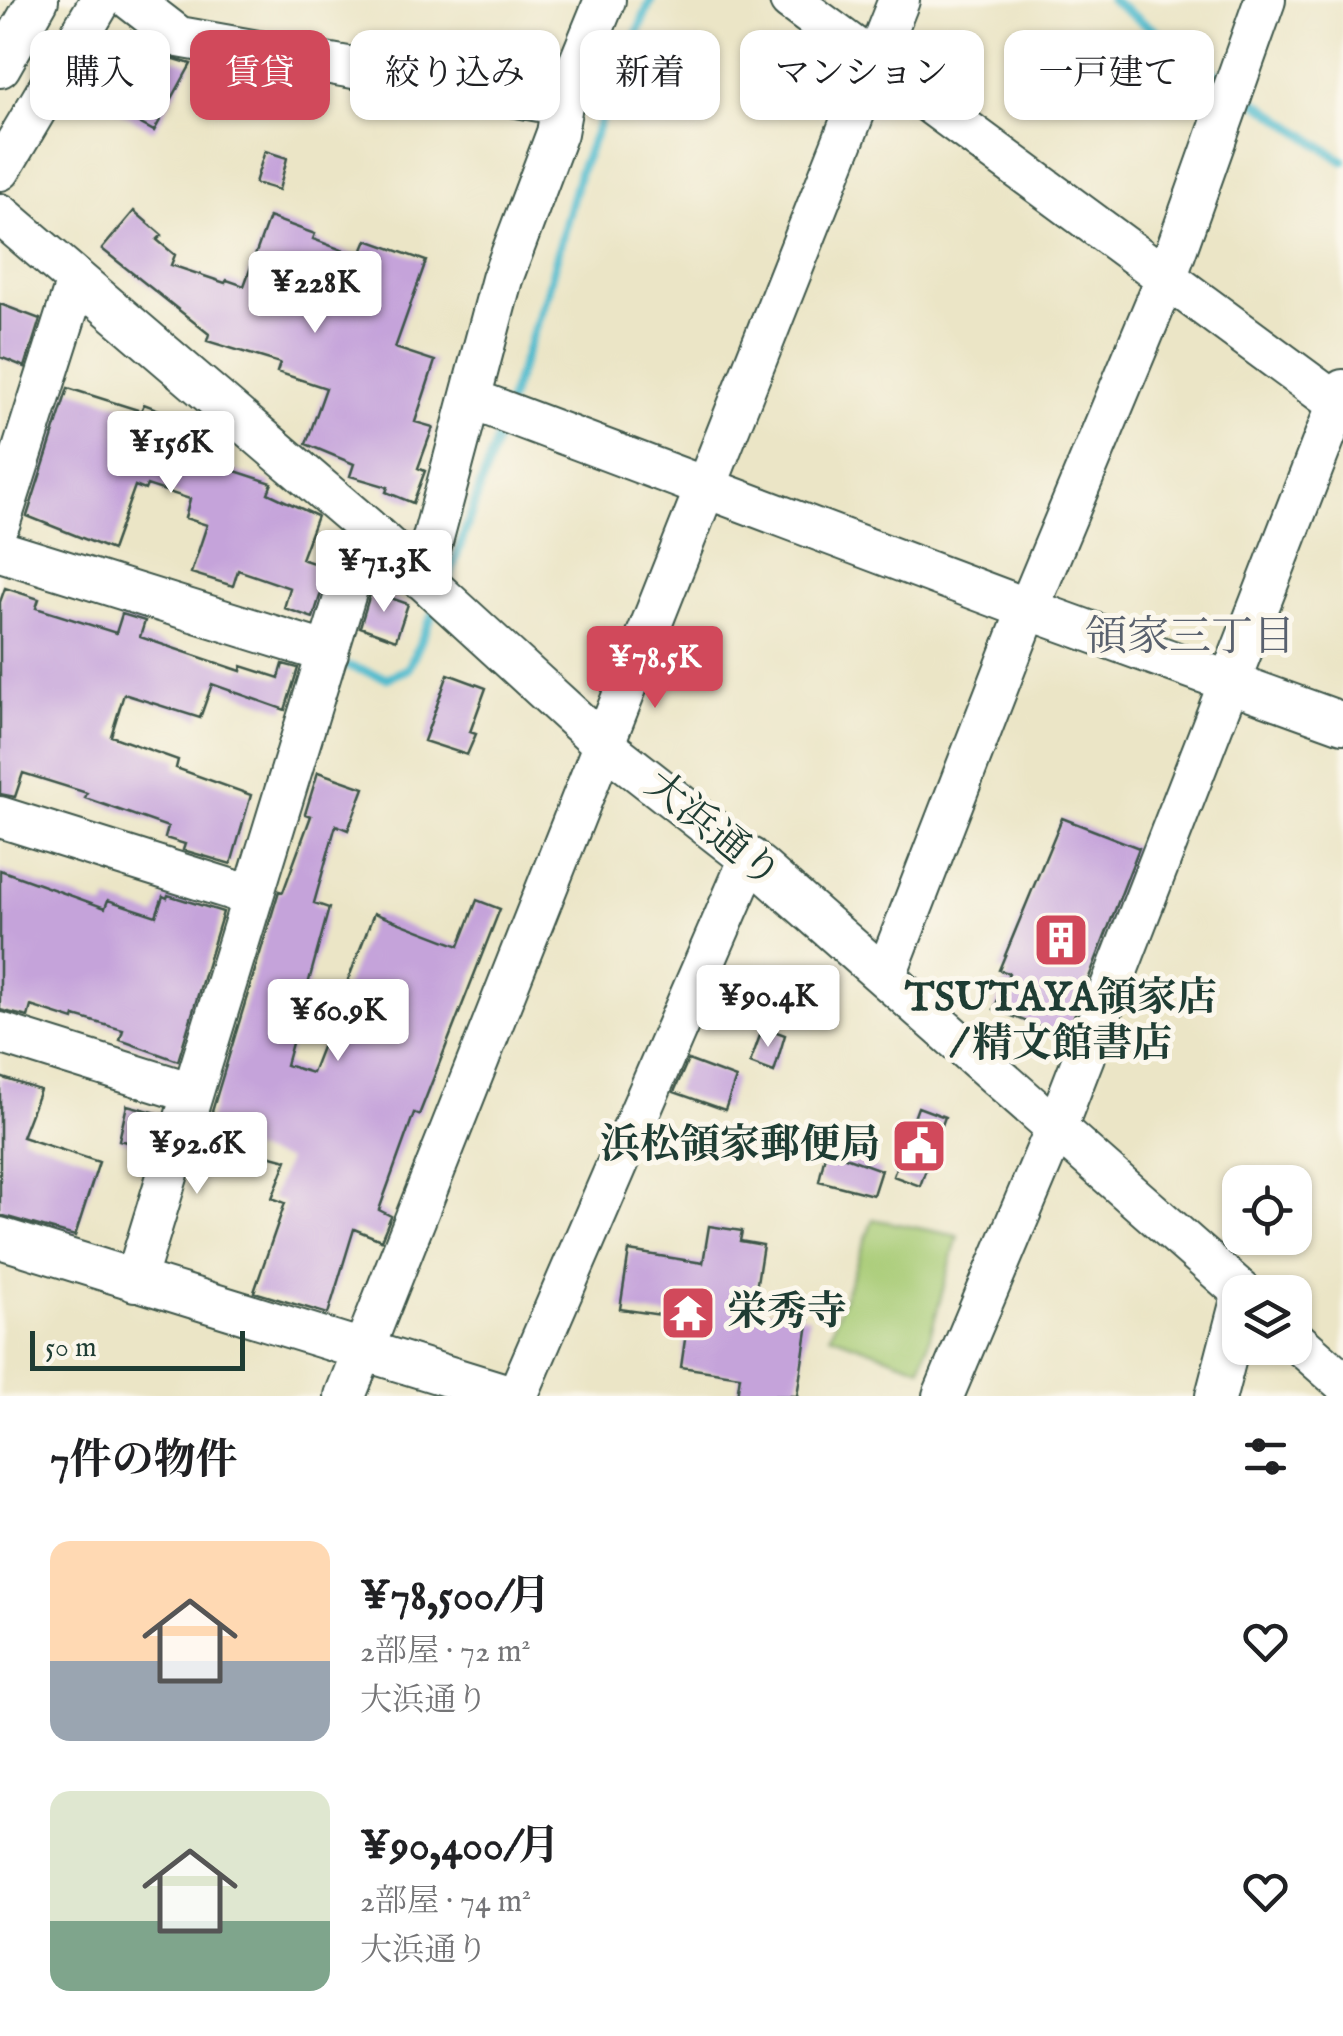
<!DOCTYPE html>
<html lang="ja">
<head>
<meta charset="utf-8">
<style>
	:root { --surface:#fff; --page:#f6f6f6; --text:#202124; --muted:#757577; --accent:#d1495b }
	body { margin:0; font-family:"IM FELL English","Noto Serif JP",serif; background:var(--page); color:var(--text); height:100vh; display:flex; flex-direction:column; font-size:38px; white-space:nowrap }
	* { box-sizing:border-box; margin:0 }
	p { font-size:32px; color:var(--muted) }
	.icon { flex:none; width:55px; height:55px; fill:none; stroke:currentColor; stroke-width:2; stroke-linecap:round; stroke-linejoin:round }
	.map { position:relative; height:1396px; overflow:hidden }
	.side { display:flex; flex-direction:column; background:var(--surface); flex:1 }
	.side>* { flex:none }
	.guide { position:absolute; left:30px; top:30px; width:1285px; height:90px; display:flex; gap:20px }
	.fabs { position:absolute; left:1222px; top:1165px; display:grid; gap:20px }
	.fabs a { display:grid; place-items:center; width:90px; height:90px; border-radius:20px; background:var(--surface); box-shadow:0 2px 8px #0004; font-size:50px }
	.scale { position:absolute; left:30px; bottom:25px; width:215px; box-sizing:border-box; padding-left:10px; border:5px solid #1f3d34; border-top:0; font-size:28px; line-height:35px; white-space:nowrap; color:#1f3d34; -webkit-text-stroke:8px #fbf7ec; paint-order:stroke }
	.price { position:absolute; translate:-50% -85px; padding:0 22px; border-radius:10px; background:#fff; color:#222; font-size:32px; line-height:65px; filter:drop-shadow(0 2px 5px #0008) }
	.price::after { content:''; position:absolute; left:50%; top:60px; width:30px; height:22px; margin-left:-15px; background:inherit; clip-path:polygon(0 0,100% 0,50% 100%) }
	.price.current { background:var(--accent); color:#fff }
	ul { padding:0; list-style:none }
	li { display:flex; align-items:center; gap:30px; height:250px; padding:0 50px }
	li span { display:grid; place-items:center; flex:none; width:280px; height:200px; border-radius:20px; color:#555 }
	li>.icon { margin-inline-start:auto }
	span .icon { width:120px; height:120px; fill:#fffc; stroke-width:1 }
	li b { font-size:42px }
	h2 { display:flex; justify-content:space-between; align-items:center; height:120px; padding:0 50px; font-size:42px }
	.tag { padding:0 35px; border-radius:20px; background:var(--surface); box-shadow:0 2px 8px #0004; font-size:35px; line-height:90px }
	.tag.current { background:var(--accent); color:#fff }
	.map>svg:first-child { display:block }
</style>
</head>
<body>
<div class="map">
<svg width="1343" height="1396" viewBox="0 0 1343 1396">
	<rect width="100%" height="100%" fill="#fbf7ec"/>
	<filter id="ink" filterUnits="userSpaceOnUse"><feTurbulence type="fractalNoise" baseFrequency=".01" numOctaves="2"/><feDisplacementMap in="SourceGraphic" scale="20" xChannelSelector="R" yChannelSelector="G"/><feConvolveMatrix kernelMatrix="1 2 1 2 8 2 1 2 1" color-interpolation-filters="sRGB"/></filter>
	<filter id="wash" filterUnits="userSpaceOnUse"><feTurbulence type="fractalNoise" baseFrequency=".0048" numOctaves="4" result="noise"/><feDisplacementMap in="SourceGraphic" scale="40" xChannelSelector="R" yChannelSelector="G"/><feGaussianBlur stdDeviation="2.25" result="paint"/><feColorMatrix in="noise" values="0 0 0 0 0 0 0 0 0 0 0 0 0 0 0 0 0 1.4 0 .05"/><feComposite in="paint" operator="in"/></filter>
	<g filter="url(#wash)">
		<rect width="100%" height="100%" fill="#ebe5c6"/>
		<path fill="#a7cb75" stroke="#638454" stroke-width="2.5" d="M873,1219L958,1236L921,1368L830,1335Z"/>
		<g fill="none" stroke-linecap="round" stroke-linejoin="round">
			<path stroke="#51bbcd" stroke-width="9" d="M1111,0L1225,80
				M1242,92L1343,161
				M508,404L546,297L580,170L651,0
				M447,584L502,424
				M335,662L387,678L408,669L436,607"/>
		</g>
		<g id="blocks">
			<path fill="#c5a3da" d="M131,31L165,56L191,64L154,131L93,98Z
				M265,151L287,158L279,190L255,183Z
				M134,211L162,235L157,240L175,255L171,265L225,283L227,280L244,286L269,217L315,234L313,239L360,257L367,240L426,261L395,348L435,361L415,422L433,427L418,468L425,471L413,503L386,492L388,487L350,476L354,464L306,444L326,388L277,372L280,363L207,341L209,334L102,249Z
				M0,304L40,319L25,367L0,357Z
				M68,388L141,411L144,404L172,415L166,432L209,447L204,461L272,483L268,493L317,516L301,559L329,568L313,618L284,608L290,588L238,570L233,586L191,573L207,525L185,518L190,499L147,485L145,490L135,486L112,550L27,516Z
				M5,588L39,599L36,608L116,633L122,614L145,621L140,637L241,671L242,666L279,678L283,664L298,668L285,710L212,684L200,718L124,694L111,736L178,760L176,768L251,795L231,864L183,850L185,844L165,838L168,827L85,798L87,793L23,773L15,797L0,794V602Z
				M371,591L408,604L396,640L360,627Z
				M448,674L486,688L470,732L476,734L467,755L424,741Z
				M318,772L364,788L348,830L336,825L314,903L329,908L286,1065L312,1073L374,913L459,946L477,900L500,909L419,1115L414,1113L379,1210L391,1216L381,1240L354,1229L328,1314L254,1292L285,1203L272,1198L287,1160L204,1138L279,891L283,892L311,816L305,814Z
				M1062,818L1139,848L1066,1037L994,1009L1009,973L999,970Z
				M0,870L105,908L108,900L156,916L163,896L167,898L168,895L223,912L178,1061L120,1040L123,1030L75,1016L74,1020L31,1006L28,1017L0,1010Z
				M763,1027L785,1035L774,1072L750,1063Z
				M688,1060L736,1078L725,1110L674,1092Z
				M0,1077L40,1090L22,1137L99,1162L75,1236L0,1215Z
				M127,1105L161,1114L151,1148L119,1140Z
				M918,1107L945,1117L920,1186L893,1176Z
				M826,1150L881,1170L873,1195L819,1181Z
				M709,1226L742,1231L740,1241L763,1245L753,1308L809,1317L797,1396H737L740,1376L681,1367L688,1319L620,1309L629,1251L703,1263Z"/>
		</g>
	</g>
	<g filter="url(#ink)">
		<use href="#blocks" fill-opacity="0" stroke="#3e564a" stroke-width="2.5"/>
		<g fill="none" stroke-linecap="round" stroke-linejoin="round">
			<g stroke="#3e564a" stroke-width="44">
				<path id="minor" d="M131,0L179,37L562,105
					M790,0L1343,408
					M0,67L38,0
					M0,170L101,0
					M0,214L366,527L604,745L760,867L1242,1292
					M471,399L1028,609L1343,723
					M0,522L77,280
					M0,551L328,653
					M422,579L502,279L557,133L562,105L605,0
					M0,817L252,896
					M885,977L1028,609L1167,276L1265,0
					M0,1033L192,1093
					M0,1238L512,1396
					M135,1281L366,527
					M1295,1340L1343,1382
					M345,1396L899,0
					M517,1396L750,858
					M943,1396L1056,1128L1343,390
					M1216,1396L1240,1304"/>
			</g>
			<use href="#minor" stroke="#fff" stroke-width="40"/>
		</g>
	</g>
	<defs>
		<g id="building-square" transform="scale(2.875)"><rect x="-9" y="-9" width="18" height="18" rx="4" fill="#d1495b" stroke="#fbf7ec"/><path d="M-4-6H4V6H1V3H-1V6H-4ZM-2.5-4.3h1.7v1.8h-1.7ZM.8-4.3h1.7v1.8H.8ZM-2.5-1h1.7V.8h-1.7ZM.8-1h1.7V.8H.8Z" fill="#fff"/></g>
		<g id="civic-square" transform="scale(2.875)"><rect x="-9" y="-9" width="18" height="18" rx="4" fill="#d1495b" stroke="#fbf7ec"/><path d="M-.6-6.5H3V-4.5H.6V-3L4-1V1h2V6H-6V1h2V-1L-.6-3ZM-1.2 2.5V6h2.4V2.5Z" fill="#fff"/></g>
		<g id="temple-square" transform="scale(2.875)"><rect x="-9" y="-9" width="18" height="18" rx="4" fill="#d1495b" stroke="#fbf7ec"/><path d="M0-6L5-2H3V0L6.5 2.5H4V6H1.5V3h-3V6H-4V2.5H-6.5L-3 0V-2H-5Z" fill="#fff"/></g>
	</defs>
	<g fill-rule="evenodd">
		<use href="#building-square" x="1061" y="940"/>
		<use href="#civic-square" x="919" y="1146"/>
		<use href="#temple-square" x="688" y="1313"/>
	</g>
	<g text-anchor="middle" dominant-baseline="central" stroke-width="10" stroke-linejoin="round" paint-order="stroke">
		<g font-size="40" fill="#1f3d34" stroke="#fbf7ec">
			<text transform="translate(712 831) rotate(39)">大浜通り</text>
		</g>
		<g font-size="40" font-weight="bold" fill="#1f3d34" stroke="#fbf7ec">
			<text x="1061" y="999">TSUTAYA領家店<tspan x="1061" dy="46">/ 精文館書店</tspan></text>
			<text x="880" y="1146" text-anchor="end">浜松領家郵便局</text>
			<text x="727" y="1313" text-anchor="start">栄秀寺</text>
		</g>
		<g font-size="42" fill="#59616e" stroke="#fbf7ec">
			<text x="1190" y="638">領家三丁目</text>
		</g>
	</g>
</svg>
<div class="fabs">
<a><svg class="icon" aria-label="locate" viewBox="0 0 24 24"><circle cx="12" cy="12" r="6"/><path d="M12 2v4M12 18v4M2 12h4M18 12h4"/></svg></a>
<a><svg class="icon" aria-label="layers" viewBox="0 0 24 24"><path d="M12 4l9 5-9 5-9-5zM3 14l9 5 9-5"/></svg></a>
</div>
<div class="scale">50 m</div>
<b class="price" style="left:315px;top:336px">¥228K</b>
<b class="price" style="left:171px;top:496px">¥156K</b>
<b class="price" style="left:384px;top:615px">¥71.3K</b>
<b class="price current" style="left:655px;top:711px">¥78.5K</b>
<b class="price" style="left:768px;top:1050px">¥90.4K</b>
<b class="price" style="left:338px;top:1064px">¥60.9K</b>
<b class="price" style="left:197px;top:1197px">¥92.6K</b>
<div class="guide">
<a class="tag">購入</a>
<a class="tag current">賃貸</a>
<a class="tag">絞り込み</a>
<a class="tag">新着</a>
<a class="tag">マンション</a>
<a class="tag">一戸建て</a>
</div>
</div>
<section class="side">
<h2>7件の物件<svg class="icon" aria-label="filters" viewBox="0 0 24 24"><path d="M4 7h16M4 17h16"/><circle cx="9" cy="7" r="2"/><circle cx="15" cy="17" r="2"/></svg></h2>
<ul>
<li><span style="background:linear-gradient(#ffd9b3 60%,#9aa5b1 0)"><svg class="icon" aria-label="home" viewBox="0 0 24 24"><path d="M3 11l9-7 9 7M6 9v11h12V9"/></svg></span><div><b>¥78,500/月</b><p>2部屋 · 72 m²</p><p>大浜通り</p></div><svg class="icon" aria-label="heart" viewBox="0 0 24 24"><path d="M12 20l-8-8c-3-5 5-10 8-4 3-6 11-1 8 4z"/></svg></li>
<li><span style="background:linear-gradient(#dfe7d0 65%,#7fa58c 0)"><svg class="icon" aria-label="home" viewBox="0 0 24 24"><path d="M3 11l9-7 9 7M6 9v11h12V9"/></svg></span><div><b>¥90,400/月</b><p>2部屋 · 74 m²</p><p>大浜通り</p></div><svg class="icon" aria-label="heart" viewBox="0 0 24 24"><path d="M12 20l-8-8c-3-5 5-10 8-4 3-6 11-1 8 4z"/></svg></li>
</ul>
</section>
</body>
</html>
